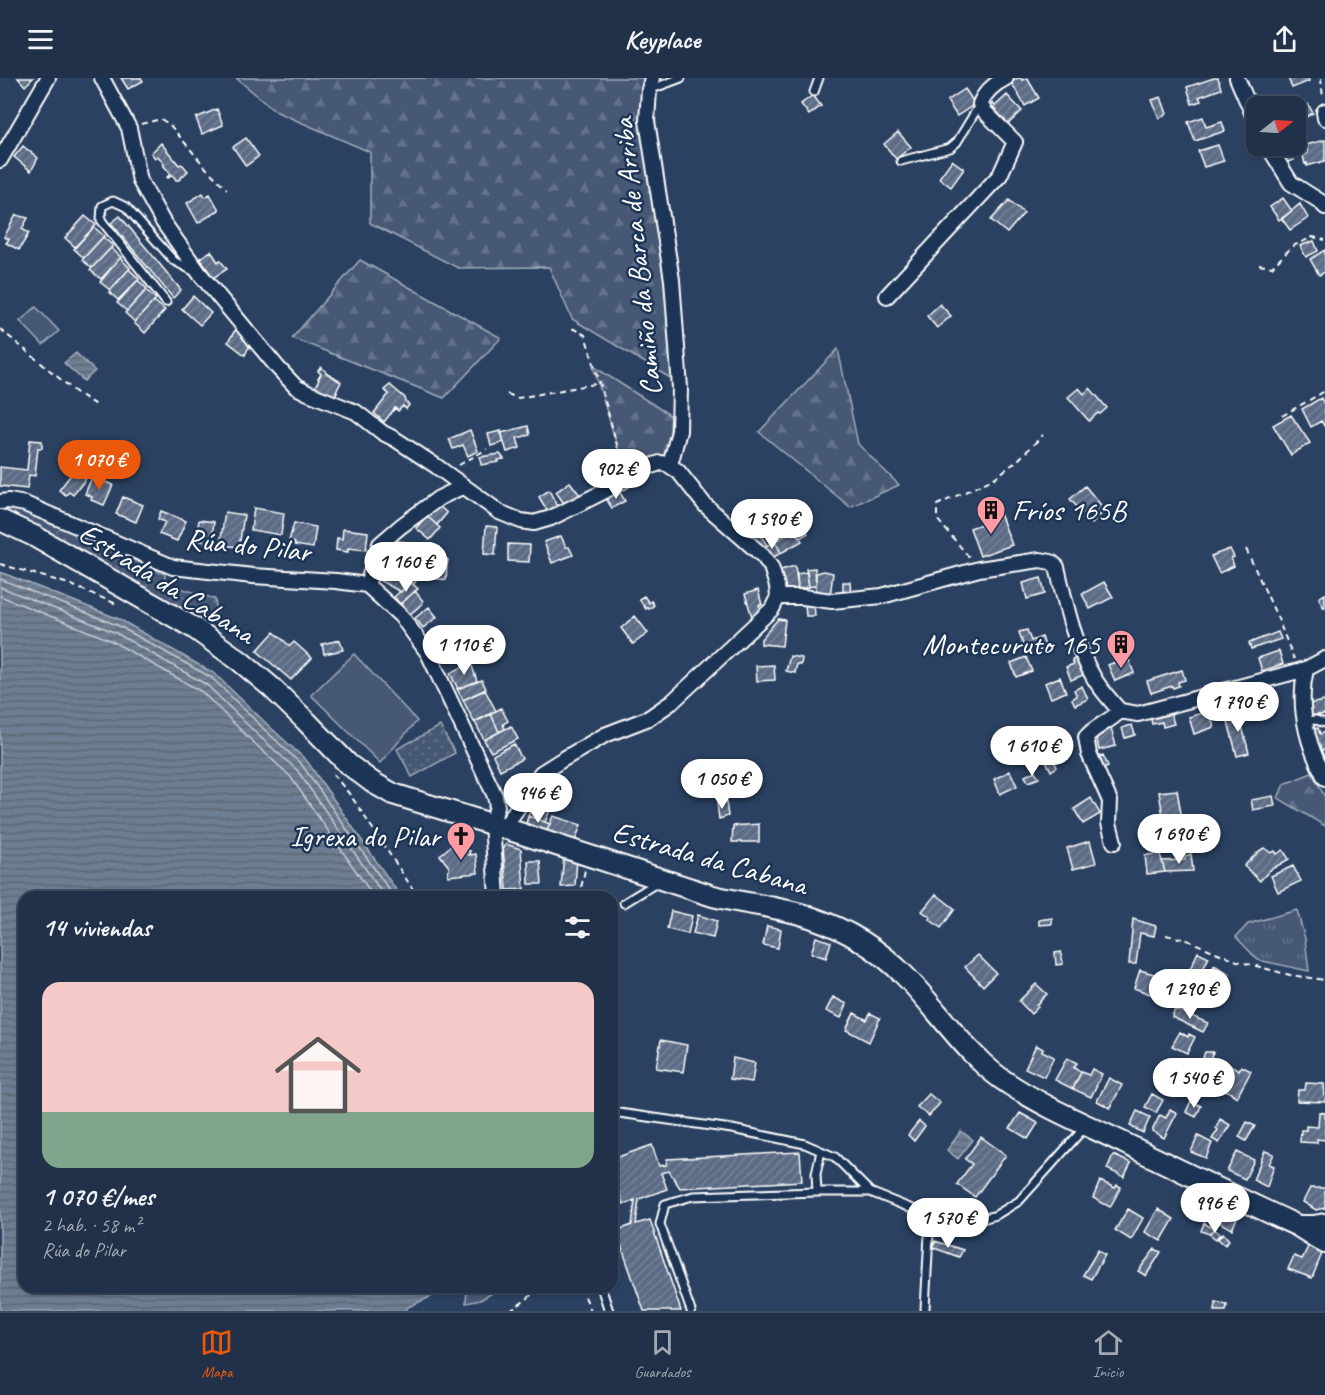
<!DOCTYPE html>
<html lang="es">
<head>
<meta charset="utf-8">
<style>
	:root { --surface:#203149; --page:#2d3d53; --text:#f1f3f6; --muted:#a2a9b4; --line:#3d4c61; --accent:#ea580c }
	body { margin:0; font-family:Caveat,sans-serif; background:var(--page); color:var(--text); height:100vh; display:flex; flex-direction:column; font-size:22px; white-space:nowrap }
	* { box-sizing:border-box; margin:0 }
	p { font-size:20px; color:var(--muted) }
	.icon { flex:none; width:33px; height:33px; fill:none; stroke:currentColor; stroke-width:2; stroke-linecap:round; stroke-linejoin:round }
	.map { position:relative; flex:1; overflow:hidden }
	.details { position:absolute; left:18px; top:813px; width:600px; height:402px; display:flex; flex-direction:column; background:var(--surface); border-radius:18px; box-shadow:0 2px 4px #0004,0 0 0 2px var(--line) }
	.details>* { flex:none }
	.needle { width:39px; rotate:72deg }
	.fabs { position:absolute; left:1246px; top:18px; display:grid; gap:12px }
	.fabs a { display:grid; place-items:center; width:60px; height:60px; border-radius:12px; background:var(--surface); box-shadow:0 2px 4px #0004,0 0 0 2px var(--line); font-size:30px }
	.price { position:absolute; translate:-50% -51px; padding:0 14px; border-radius:21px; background:#fff; color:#222; font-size:20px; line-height:39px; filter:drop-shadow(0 2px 3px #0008) }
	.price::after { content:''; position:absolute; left:50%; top:36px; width:18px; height:14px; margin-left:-9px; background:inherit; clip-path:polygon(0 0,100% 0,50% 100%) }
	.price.selected { background:var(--accent); color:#fff }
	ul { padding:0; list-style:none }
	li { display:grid; align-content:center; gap:12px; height:318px; padding:0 24px }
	li span { display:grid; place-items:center; height:186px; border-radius:18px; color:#555 }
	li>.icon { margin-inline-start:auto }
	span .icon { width:108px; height:108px; fill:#fffc; stroke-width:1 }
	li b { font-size:26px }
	h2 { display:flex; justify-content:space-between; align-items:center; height:72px; padding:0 24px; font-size:26px }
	header { display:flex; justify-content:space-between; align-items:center; height:78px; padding:0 24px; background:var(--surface); font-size:27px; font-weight:700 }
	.tab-bar { display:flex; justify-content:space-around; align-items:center; height:84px; border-top:2px solid var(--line); background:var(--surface); font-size:16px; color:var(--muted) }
	.tab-bar a { display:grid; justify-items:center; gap:3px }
	.tab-bar .selected { color:var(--accent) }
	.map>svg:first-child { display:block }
</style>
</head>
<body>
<header><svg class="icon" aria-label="menu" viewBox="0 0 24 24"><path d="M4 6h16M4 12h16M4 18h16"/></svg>Keyplace<svg class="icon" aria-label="share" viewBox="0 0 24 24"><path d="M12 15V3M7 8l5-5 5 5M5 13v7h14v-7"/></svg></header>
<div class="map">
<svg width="1325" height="1233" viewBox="0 0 1325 1233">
	<defs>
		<pattern id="grass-tufts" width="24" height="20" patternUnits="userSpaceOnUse" patternTransform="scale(1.5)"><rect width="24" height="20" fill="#465975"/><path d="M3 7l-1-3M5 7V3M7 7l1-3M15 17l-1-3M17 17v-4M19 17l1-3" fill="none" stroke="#62728a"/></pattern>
		<pattern id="forest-firs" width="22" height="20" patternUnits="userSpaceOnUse" patternTransform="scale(1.5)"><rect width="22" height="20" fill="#465975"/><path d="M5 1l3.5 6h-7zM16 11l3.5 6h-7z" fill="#62728a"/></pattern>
		<pattern id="park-dots" width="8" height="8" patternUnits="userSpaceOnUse" patternTransform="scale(1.5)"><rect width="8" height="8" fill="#465975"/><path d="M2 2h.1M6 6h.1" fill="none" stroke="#62728a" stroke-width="1.8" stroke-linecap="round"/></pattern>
		<pattern id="water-rules" width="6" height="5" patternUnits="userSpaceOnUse" patternTransform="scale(1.5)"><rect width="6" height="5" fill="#6d7d92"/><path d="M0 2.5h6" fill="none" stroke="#5e6772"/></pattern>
		<pattern id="building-hatch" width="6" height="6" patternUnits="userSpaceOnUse" patternTransform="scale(1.5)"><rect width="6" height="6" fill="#5b6c86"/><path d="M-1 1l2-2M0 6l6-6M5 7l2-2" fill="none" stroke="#748298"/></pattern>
	</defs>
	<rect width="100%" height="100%" fill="#2a4161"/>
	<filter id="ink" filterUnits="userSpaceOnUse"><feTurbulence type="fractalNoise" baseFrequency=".0167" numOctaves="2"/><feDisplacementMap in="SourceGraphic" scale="12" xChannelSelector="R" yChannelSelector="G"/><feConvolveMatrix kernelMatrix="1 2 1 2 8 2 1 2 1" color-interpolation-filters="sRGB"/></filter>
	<g filter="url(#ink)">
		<path fill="url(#grass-tufts)" stroke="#a2acba" stroke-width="1.5" d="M1297,832L1305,861L1309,893L1258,882L1236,859L1248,846Z"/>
		<path fill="url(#forest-firs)" stroke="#a2acba" stroke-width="1.5" d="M236,0H653L659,123L672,301L572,241L549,189L458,190L370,145V74L277,34Z
			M360,182L501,260L444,320L292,260Z
			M838,271L858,366L899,407L850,429L759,354Z
			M593,288L671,338L668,378L625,394Z
			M1312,695L1325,719V748L1278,720L1284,706Z
			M467,1209H503L480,1222L466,1225Z"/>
		<path fill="url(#park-dots)" stroke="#a2acba" stroke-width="1.5" d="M0,428H11L64,448L107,470L165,496V505L215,521L217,539L204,550L0,436Z
			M440,648L455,675L412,699L397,671Z"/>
		<path fill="#465975" stroke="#a2acba" stroke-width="1.5" d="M36,229L59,253L43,267L20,243Z
			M354,576L417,643L380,685L311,617Z"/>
		<path fill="url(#water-rules)" stroke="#a7b1be" stroke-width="1.5" d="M76,275L95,293L84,303L64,285Z
			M0,494L119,541L215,596L269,648L307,683L401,819H24V1209H452L408,1229L406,1233H0Z
			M961,1053L973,1062L958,1081L947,1072Z"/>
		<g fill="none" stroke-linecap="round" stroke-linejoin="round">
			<path stroke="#c5cbd3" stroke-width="1.5" d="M0,501L117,547L212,600L265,652L302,687L394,819
				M0,509L114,554L207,607L259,658L297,692L385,819
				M0,518L110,562L202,614L253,664L290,698L374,819"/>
		</g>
		<path fill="url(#building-hatch)" stroke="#fff" stroke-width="1.5" d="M18,0H33L25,8Z
			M121,0H141L143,3L128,11Z
			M1018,0H1020L1022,2L1027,0L1039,20L1025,28L1011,4Z
			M1214,0H1218L1221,11L1199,19L1201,23L1192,26L1187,9Z
			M1288,0H1308L1309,3L1292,10Z
			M965,11L975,26L957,38L947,23Z
			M813,17L821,28L809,37L801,26Z
			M1007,17L1022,33L1008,46L991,27L992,25L995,28Z
			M1161,19L1167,36L1159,40L1152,22Z
			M1308,26L1313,35L1296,45V32Z
			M217,31L223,47L202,56L196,40Z
			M1203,39L1206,49L1222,44L1225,53L1195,63L1188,44Z
			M898,54L911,69L896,81L884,66Z
			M1296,55L1301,74L1292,76L1294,82L1284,85L1280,68H1296Z
			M246,60L259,78L246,88L233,69Z
			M1325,62V83L1307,88V85L1305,86L1303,78L1308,75L1306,67Z
			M161,65L179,87L181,86L183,87L188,93L179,102H176L173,97L168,100L167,99L171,96L163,87L164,86L158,78L155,80L151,75Z
			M1218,67L1224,83L1204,89L1198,73Z
			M23,68L38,80L31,93L14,79Z
			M952,82L964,91L951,109L939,100Z
			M203,115L205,119L210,116L219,132L198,145L187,125Z
			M1283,120L1292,133L1279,142L1270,129Z
			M1009,122L1024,135L1007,155L991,142Z
			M1300,126L1308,140L1290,152L1282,141Z
			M16,137L28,140L22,151L29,155L19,172L6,165L9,161L4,159Z
			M85,138L96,147L75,169L65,160Z
			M120,138L181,212L173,220L111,145Z
			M94,149L104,158L84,180L74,171Z
			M103,159L113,168L92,190L82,182Z
			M1314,163L1318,173L1306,179L1300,168Z
			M111,170L121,179L101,201L90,192Z
			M1325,172V194L1319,197L1310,181Z
			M211,173L218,184L220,182L227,191L213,200L200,180Z
			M120,180L130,190L110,212L100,204Z
			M129,191L139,201L118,222L109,214Z
			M138,202L147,211L127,233L117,225Z
			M146,212L156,221L135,244L125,235Z
			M193,218L211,235L200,247L182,231Z
			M154,223L165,232L145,255L134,245Z
			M940,226L951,238L937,250L927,238Z
			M237,249L251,264L245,277L228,264Z
			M321,289L326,293V295L341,304L336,314H337L334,320L314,311L319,302L318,301L321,296L318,293Z
			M390,307L405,320L406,324L409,327L406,331L403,328L398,333L395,330L384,344L374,335L389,316L384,312Z
			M1079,310L1084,316L1090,310L1107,330L1100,336L1098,335L1089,343L1068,319Z
			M1321,320L1325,328V349L1321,343L1311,349L1302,331Z
			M1291,337L1310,365L1291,377L1273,347Z
			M528,348L530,357L517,360L520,370L507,374L501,355Z
			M470,352L478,373L468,378L463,367L453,371L449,361Z
			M501,353L504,364L491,368L488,356Z
			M30,362L42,363V370H38L35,398L29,397L27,411L0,408V389L27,392Z
			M500,376L504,381L498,382L499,384L481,387L480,379Z
			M82,392L89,397L73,417L69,414L66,417L59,412L73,394L78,397Z
			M92,399L113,407L104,427L91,422L92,419L85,416Z
			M570,404L580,417L565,427L556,414Z
			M1085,408L1105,432L1092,446L1070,421Z
			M549,412L558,430L548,434L539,419Z
			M619,413L625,423L612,430L606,421Z
			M123,419L143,427L136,444L116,436Z
			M439,428L447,435L437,447L427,438Z
			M254,430L284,435L281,457L251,452Z
			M998,430L1012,467L980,478L970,450L982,446L979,437Z
			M161,433L186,443L177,463L159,456L165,444L158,441Z
			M225,434L244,437L239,469L220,467Z
			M427,438L440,450L430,462L416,450Z
			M199,442L214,444L211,465L196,462Z
			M294,445L316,449L313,470L294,467L295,465L289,463Z
			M803,447L808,455L800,460L795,452Z
			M486,448L497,449L495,477L484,476Z
			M343,451L368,454L366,472L348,470V474L336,472L337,460L342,461Z
			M795,452L802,463L781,475L775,463Z
			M758,453L767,467L763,470L749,459Z
			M561,458L566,469H569L573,477L552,485L544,464Z
			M395,463L406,464L405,486L402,485V487L390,486L391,470L394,471Z
			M775,463L781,475L770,481L763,470Z
			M508,466L530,467L529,484L508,483Z
			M1230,471L1234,479L1231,480L1234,488L1219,495L1211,478Z
			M431,474L448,482L447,487L427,483Z
			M393,486L402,487L420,497L413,507L411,504L401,514L375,500L381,490L389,495Z
			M437,487H447L446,502L433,500Z
			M795,488L798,511L781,514L777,493Z
			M815,490L816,507L809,509L806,491Z
			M824,493L833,495L830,518L816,517V495Z
			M807,494L809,509L798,511L797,496Z
			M1041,500L1045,516L1027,521L1023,505Z
			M411,504L418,511L400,526L394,519Z
			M843,504H850L851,516L843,517Z
			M1104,504L1113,519L1090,531L1082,516Z
			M758,512L762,527H759L762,533L753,542L745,516Z
			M415,513L423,523L421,527L409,537L400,527Z
			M1325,516V530H1324L1319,520Z
			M644,518L649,525L651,523L654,527L649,531L648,529L646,531L639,521Z
			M805,526H814L815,538H806Z
			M429,529L437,539L423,550L415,540Z
			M635,538L648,555L633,566L621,550Z
			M778,541L785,542L782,568L761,566V561Z
			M447,549L458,571L441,580L430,558Z
			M1027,552L1031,563L1042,559L1046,571L1035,574L1032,567L1024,570L1019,554Z
			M274,554L290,568L294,564L312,580L291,602L257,573Z
			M1278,554L1281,561L1251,571L1249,565Z
			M340,562L343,572L324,576L322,566Z
			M1279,573L1283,586L1262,593L1258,580Z
			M790,578L802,580L801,587L797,586L795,595L786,593Z
			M1026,579L1032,593L1016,599L1011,585Z
			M1128,579L1134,595L1115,603L1108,587Z
			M1079,580L1088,595L1071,602L1066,589L1074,586L1072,582Z
			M471,585L477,603L458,611L450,595Z
			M774,587L775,602L757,603L756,588Z
			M1182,592L1185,602L1178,604L1179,608L1173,610L1172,608L1151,615L1147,603Z
			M1060,599L1066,614L1051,620L1045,605Z
			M482,602L486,611L463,622L457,611Z
			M1082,608L1088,621L1075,627L1072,621L1077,618L1074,612Z
			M485,612L496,633L474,644L463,622Z
			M1325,623V636L1309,638L1308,626Z
			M501,630L508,643L503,646L505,651L499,654L491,636Z
			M1209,633L1214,649L1194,656L1189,639Z
			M1238,633L1249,675L1237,678L1226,636Z
			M491,636L499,654L484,662L475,644Z
			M1171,636L1174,646L1163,649L1162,644L1152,646L1151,641Z
			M1132,647L1135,657L1125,660L1122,650Z
			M511,648L518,661L491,674L484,662Z
			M1111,650L1116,668L1099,672L1095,654Z
			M1318,650L1320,656L1325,654V672L1317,674L1310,652Z
			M514,666L522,681L500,692L493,677Z
			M1103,677L1108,688L1101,691L1096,680Z
			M1053,681L1057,689L1051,693L1047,685Z
			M1010,693L1017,708L1000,716L994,701Z
			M1035,693L1039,700L1028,704L1025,698Z
			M524,704L528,711L514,721L509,714Z
			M539,708L557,715L545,744L528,738Z
			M1177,712L1182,741L1164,744L1159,714Z
			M1273,718L1275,728L1253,732L1251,722Z
			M1091,720L1100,736L1083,746L1074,731Z
			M726,723L728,738L719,741L717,725Z
			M528,738L550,746L547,753L526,746Z
			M553,738L581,747L575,763L547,753Z
			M759,746V764H732L733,748Z
			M1090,763L1096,785L1073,791L1067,770Z
			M453,766L457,772L460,768L470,773L469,777L476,776L478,795L448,798L449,789L440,777Z
			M506,766L521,771L524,811L507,812L503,770Z
			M1264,770L1271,775L1275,773L1277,776L1283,772L1289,781L1270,792L1260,803L1244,788L1259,773Z
			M1160,776L1165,794L1147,796L1145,777Z
			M1191,776L1193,793L1165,794L1162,783L1185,782V778Z
			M564,777L577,780L575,808L561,809Z
			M528,783H540L542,806H529Z
			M1293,788L1301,803L1278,814L1271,798Z
			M936,816L955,831L941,850L929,841L930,839L922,833Z
			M612,830L617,831L612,851Z
			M671,833L692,838L688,856L667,851Z
			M698,837L717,843L713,860L693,855Z
			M1052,840V846L1039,847V842Z
			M1133,841L1156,848L1154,858L1140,855L1136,886H1129Z
			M767,848L781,851L778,870L763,867Z
			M816,859L831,864L826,880L811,875Z
			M1061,874L1063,886L1056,887L1055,875Z
			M1198,874L1209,879L1183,932L1173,927Z
			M978,877L996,895L983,908L965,889Z
			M1214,887L1230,896L1221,916L1205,908Z
			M1140,892L1157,897L1150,916L1134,910Z
			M1036,906L1047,916L1036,927L1038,929L1031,936L1019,923Z
			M833,919L847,926L841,940L826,933Z
			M1175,931L1208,945L1203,954L1172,939Z
			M854,935L867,942L870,935L880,940L869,964L846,952Z
			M1180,954L1188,959L1189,956L1195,959L1187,975L1172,968Z
			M661,962L687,967L683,994L656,990Z
			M1036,967L1043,971L1042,973L1054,979L1044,999L1025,990Z
			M1205,974H1213L1210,981L1203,980Z
			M733,980L755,985L752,1004L730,1001Z
			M1067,980L1077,985L1074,990L1081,994L1073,1011L1055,1002Z
			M1228,986L1239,992L1241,988L1251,993L1237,1019L1215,1005L1223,990L1225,991Z
			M1092,991L1102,996L1091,1019L1073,1011L1081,994L1089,997Z
			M1109,1000L1122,1007L1110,1030L1097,1023Z
			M1306,1005L1324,1006L1325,1024L1297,1023L1298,1012H1305Z
			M929,1016L940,1025L929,1038L917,1029Z
			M1152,1016L1163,1022L1156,1035L1145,1029Z
			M1191,1023L1201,1028L1196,1039L1186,1034Z
			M1170,1031L1177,1035L1164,1060L1152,1053L1160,1037L1166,1040Z
			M1137,1033L1150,1039L1143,1055L1130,1048Z
			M1319,1034L1325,1035V1062L1317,1061V1065L1300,1064L1301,1052H1306V1048L1318,1049Z
			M1020,1035L1038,1045L1028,1061L1010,1050Z
			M1220,1041L1230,1047L1219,1065L1212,1061L1218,1052L1216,1050Z
			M919,1043L925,1048L914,1063L908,1057Z
			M1247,1044L1255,1048L1246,1063L1239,1059Z
			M1198,1058L1212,1065L1206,1080L1191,1074Z
			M981,1059L1006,1077L975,1119L957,1106L972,1086L965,1081Z
			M652,1067L659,1088L666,1087L667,1081L800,1074L802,1103L680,1110L669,1093L661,1095L667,1111L639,1121L636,1146L650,1142L681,1233H644L616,1153L632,1147L635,1122L623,1126L612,1093V1081Z
			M1265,1073L1274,1076L1269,1086L1274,1088L1267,1109L1253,1102Z
			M1237,1074L1254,1082L1245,1101L1227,1093Z
			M1113,1077L1131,1085L1124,1099L1107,1091Z
			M1100,1103L1115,1110L1117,1107L1121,1109L1110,1129L1093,1120Z
			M1310,1110H1325V1130L1316,1132L1303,1124Z
			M1203,1119L1225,1129L1218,1144L1196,1135Z
			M1225,1129L1239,1136L1232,1151L1218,1144Z
			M1128,1131L1143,1140L1131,1162L1115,1152Z
			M1158,1131L1174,1141L1161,1163L1145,1154Z
			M1204,1145L1214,1151L1209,1156L1201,1153Z
			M1214,1151L1220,1156L1216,1161L1209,1156Z
			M1223,1155L1229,1162L1225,1167L1218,1161Z
			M935,1163L963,1172L959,1179L934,1170Z
			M1309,1167L1323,1173L1312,1200L1288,1191L1294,1178L1302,1181Z
			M1155,1171L1161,1174L1146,1198L1138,1193Z
			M1098,1172L1105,1177L1091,1201L1083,1197Z
			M1216,1224L1227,1227L1226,1233H1215Z"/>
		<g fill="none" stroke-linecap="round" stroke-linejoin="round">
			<g stroke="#fff" stroke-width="11">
				<path id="lane" d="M649,12L681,0
					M814,14L819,0
					M901,83L950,70L957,64L980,26
					M166,224L101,142L102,128L113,123L126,129L174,183L195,194
					M1304,643L1316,642L1325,645
					M624,825L658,804
					M612,1032L619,1035L732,1051L805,1066L835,1079L870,1114L930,1138L959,1142H979L996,1137L1019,1123L1086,1048
					M817,1114L816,1096L821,1073
					M601,1209L609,1233
					M925,1231L930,1138
					M691,1233L660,1146L665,1126L693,1118L817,1114H870"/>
			</g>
			<g stroke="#fff" stroke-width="18">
				<path id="street" d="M102,0L129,50L140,103L163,144L200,196L278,290L296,309L308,315L356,334L383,355L395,361L436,388L499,434L521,443L534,445L551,440L603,414L648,389L660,385L667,386L678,393L705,427L763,478L771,489L777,508L778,519L772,531L672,624L649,640L605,657L560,683L541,695L504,750
					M652,0L649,12L647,43L672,202L680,310L679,353L670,387
					M1237,0L1257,46
					M1325,33L1324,34L1325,40
					M1268,68L1291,105L1321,124L1325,129
					M0,82L48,0
					M887,218L1000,97L1015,64L985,34L980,26C985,13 994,6 1006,0
					M0,424L9,423L25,426L173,489L253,498L336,503L367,507L401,538L428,575L495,718L497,728L492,746L497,819
					M367,507L380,466L401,448L439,420L464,408
					M778,519H803L832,523L882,518L979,491L1040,482L1051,484L1057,489C1066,528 1074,566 1094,600C1101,612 1111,623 1120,633L1138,636L1306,591C1297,629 1307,666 1325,700
					M1306,591L1325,581
					M1114,764L1109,745L1110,723L1089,676L1086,659C1097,647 1108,645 1120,633"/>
			</g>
			<g stroke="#fff" stroke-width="24">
				<path id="secondary" d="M0,442L34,458L194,550L240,583L271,609L306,643L348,686L372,704L393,716L504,750L713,818C745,826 780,829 810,839C846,851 880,872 906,899C938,932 970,982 1009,1006C1046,1030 1087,1047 1126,1066C1183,1094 1240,1121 1298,1148L1325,1165
					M1298,1148H1314L1325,1146"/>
			</g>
			<path stroke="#fff" stroke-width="2" stroke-dasharray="6 4.5" stroke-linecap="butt" d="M1321,0L1323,21
				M141,46L161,41L170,47L206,90L227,111
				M1259,187L1272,189L1293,168L1313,159L1325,162
				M572,250L585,257L600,305L623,389
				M0,251L77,315L97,328
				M507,316L518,320L600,305
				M1282,338L1325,313
				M459,387L487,371
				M1246,471L1278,541L1294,581
				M969,479L937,441V427L993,401L1017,383L1043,357
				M0,486L69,506L119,527
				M333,696L351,718L418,819
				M579,819L585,792
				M1166,857L1187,862L1237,883L1290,897L1325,902
				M581,1209L591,1233
				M510,1233L527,1221L539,1209"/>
			<use href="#lane" stroke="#1d3557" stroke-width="7"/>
			<use href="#street" stroke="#1d3557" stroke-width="14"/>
			<use href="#secondary" stroke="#1d3557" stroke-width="20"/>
		</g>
	</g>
	<defs>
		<g id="building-pin" transform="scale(1.5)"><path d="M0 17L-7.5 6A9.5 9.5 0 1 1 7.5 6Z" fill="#ff9aa2" stroke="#1d3557"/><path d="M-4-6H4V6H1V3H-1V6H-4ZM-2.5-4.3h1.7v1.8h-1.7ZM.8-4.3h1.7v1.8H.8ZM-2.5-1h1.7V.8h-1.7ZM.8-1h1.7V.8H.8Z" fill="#111"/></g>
		<g id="church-pin" transform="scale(1.5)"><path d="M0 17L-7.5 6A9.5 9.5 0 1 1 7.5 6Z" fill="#ff9aa2" stroke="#1d3557"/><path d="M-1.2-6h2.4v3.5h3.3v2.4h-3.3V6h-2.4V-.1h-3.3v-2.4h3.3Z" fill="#111"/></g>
	</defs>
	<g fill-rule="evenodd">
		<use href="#building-pin" x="991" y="432"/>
		<use href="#building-pin" x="1121" y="566"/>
		<use href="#church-pin" x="461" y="758"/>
	</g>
	<g text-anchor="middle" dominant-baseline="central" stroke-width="5" stroke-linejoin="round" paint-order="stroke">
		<g font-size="30" fill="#fff" stroke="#1d3557">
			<text transform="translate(637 179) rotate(-96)">Camiño da Barca de Arriba</text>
			<text transform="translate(248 467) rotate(6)">Rúa do Pilar</text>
			<text transform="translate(167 505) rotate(32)">Estrada da Cabana</text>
			<text transform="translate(710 780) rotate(16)">Estrada da Cabana</text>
		</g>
		<g font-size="30" fill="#fff" stroke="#1d3557" text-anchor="end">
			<text x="1012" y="432" text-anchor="start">Fríos 165B</text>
			<text x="1100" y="566">Montecuruto 165</text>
			<text x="440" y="758">Igrexa do Pilar</text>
		</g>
	</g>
</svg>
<div class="fabs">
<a><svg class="needle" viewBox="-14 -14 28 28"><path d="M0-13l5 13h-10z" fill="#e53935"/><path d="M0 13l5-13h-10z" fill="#a2a9b4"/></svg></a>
</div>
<b class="price selected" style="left:99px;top:413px">1 070 €</b>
<b class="price" style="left:616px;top:422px">902 €</b>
<b class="price" style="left:772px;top:472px">1 590 €</b>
<b class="price" style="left:406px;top:515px">1 160 €</b>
<b class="price" style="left:464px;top:598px">1 110 €</b>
<b class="price" style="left:1238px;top:655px">1 790 €</b>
<b class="price" style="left:1032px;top:699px">1 610 €</b>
<b class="price" style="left:722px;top:732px">1 050 €</b>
<b class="price" style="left:538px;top:746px">946 €</b>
<b class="price" style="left:1179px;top:787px">1 690 €</b>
<b class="price" style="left:1190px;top:942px">1 290 €</b>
<b class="price" style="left:1194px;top:1031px">1 540 €</b>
<b class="price" style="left:1215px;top:1156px">996 €</b>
<b class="price" style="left:948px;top:1171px">1 570 €</b>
<section class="details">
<h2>14 viviendas<svg class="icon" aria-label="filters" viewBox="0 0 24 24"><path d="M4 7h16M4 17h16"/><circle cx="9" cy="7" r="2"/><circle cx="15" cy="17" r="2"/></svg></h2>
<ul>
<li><span style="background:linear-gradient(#f6c9c9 70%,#7fa58c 0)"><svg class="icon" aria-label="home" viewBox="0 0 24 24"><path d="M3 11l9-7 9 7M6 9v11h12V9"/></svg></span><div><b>1 070 €/mes</b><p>2 hab. · 58 m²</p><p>Rúa do Pilar</p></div></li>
</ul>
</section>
</div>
<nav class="tab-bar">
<a class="selected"><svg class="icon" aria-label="map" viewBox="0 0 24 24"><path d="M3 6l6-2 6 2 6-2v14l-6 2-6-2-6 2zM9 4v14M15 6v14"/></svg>Mapa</a>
<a><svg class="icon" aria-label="saved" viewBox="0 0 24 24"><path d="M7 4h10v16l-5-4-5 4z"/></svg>Guardados</a>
<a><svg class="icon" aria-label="home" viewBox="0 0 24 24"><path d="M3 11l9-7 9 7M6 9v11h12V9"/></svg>Inicio</a>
</nav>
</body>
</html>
